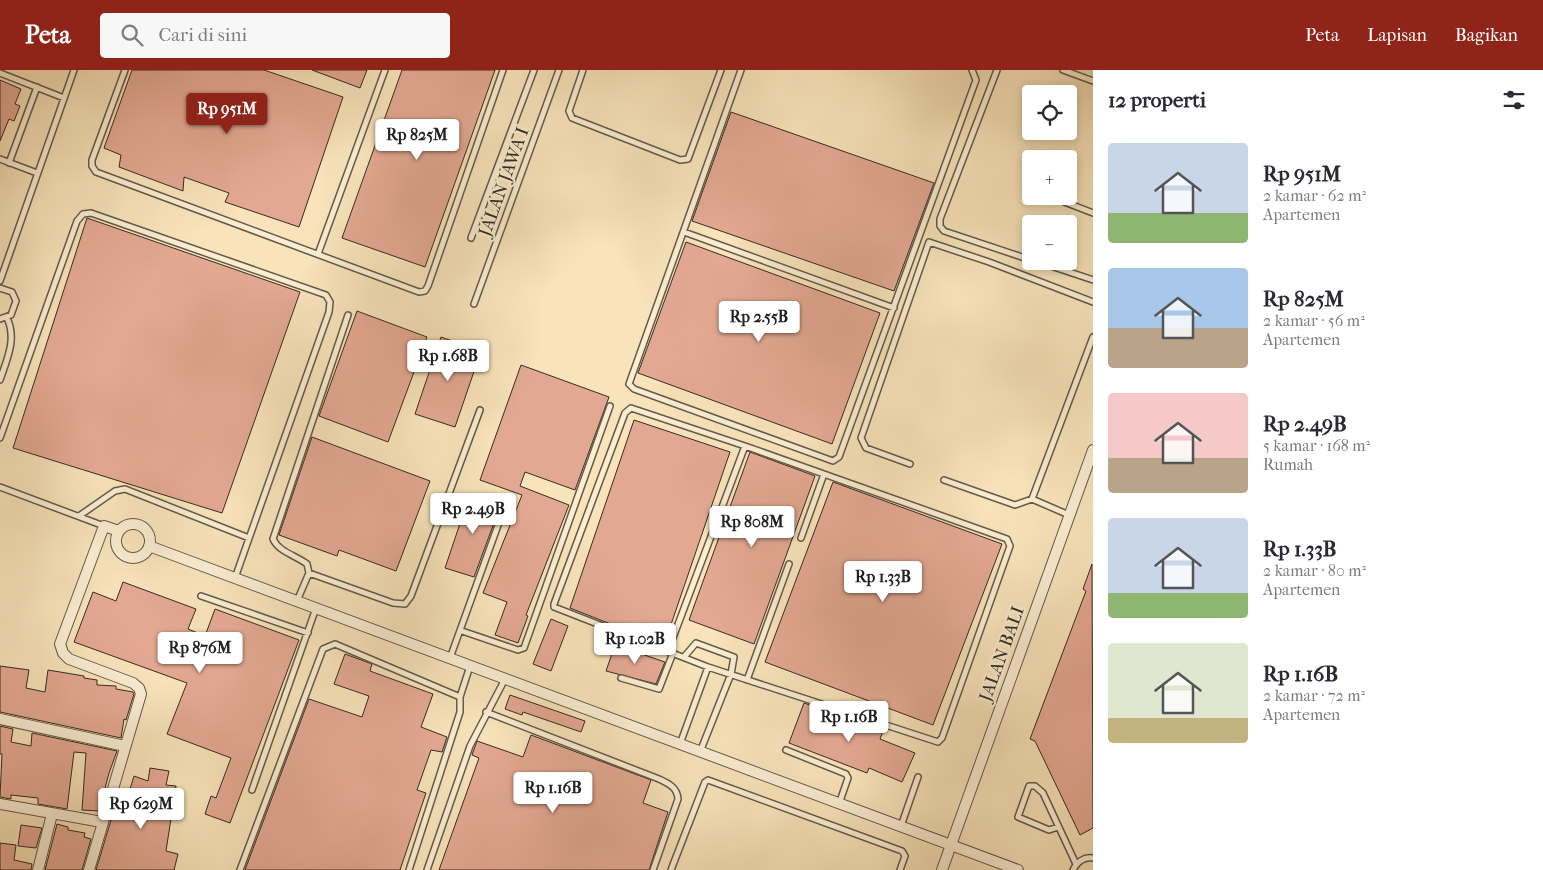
<!DOCTYPE html>
<html lang="id">
<head>
<meta charset="utf-8">
<style>
	:root { --surface:#fff; --page:#f7f7f7; --text:#2b2b33; --muted:#7c7c81; --accent:#8f2418 }
	body { margin:0; font-family:"IM FELL French Canon",serif; background:var(--page); color:var(--text); height:100vh; display:flex; flex-direction:column; font-size:19px; white-space:nowrap }
	* { box-sizing:border-box; margin:0 }
	p { font-size:16px; color:var(--muted) }
	.icon { flex:none; width:28px; height:28px; fill:none; stroke:currentColor; stroke-width:2; stroke-linecap:round; stroke-linejoin:round }
	.map { position:relative; flex:1; overflow:hidden }
	.drawer { display:flex; flex-direction:column; background:var(--surface); width:450px }
	.drawer>* { flex:none }
	.controls { position:absolute; left:1022px; top:15px; display:grid; gap:10px }
	.controls a { display:grid; place-items:center; width:55px; height:55px; border-radius:5px; background:var(--surface); box-shadow:0 2px 8px #0003; font-size:25px }
	.price { position:absolute; translate:-50% -42px; padding:0 11px; border-radius:5px; background:#fff; color:#222; font-size:16px; line-height:32px; filter:drop-shadow(0 1px 2px #0008) }
	.price::after { content:''; position:absolute; left:50%; top:30px; width:15px; height:11px; margin-left:-8px; background:inherit; clip-path:polygon(0 0,100% 0,50% 100%) }
	.price.active { background:var(--accent); color:#fff }
	ul { padding:0; list-style:none }
	li { display:flex; align-items:center; gap:15px; height:125px; padding:0 15px }
	li span { display:grid; place-items:center; flex:none; width:140px; height:100px; border-radius:5px; color:#555 }
	li>.icon { margin-inline-start:auto }
	span .icon { width:60px; height:60px; fill:#fffc; stroke-width:1 }
	li b { font-size:21px }
	h2 { display:flex; justify-content:space-between; align-items:center; height:60px; padding:0 15px; font-size:21px }
	header { display:flex; align-items:center; gap:30px; box-sizing:border-box; height:70px; padding:0 25px; background:var(--accent); color:#fff }
	header strong { font-size:24px }
	nav { display:flex; gap:28px; margin-inline-start:auto; font-size:18px }
	.search { width:350px; height:45px; background:var(--page); display:flex; align-items:center; gap:12px; box-sizing:border-box; padding:0 18px; border-radius:5px; color:var(--muted); font-size:19px }
	main { display:flex; flex:1; min-height:0 }
	.map>svg:first-child { display:block }
</style>
</head>
<body>
<header>
<strong>Peta</strong>
<div class="search"><svg class="icon" aria-label="search" viewBox="0 0 24 24"><circle cx="10" cy="10" r="6"/><path d="M15 15l6 6"/></svg>Cari di sini</div>
<nav><a>Peta</a><a>Lapisan</a><a>Bagikan</a></nav>
</header>
<main>
<div class="map">
<svg width="1093" height="800" viewBox="0 0 1093 800">
	<rect width="100%" height="100%" fill="#f8e3ba"/>
	<filter id="stains"><feTurbulence type="fractalNoise" baseFrequency=".004" numOctaves="4"/><feColorMatrix values="0 0 0 0 .2 0 0 0 0 .09 0 0 0 0 .02 0 0 0 .5 -.17"/></filter>
	<radialGradient id="worn" r=".72"><stop offset=".6" stop-color="#630" stop-opacity="0"/><stop offset="1" stop-color="#630" stop-opacity=".3"/></radialGradient>
	<path fill="#e3a892" stroke="#342c22" d="M132,0H264L343,27L299,157L225,132L229,123L184,107L183,121L119,97L121,85L104,78Z
		M312,0H367L360,18Z
		M402,0H495L425,197L342,168Z
		M0,10L21,19L15,34L20,36L14,51L9,49L0,71Z
		M731,42L934,113L894,221L692,151Z
		M87,148L300,222L222,443L13,378Z
		M686,172L880,243L832,374L638,303Z
		M357,241L427,267L388,372L319,346Z
		M441,267L481,281L455,357L415,344Z
		M521,295L609,327L575,420L525,402L520,416L569,435L526,545L528,546L518,573L495,565L507,532L483,523L522,425L480,410Z
		M634,350L730,382L664,575L570,538Z
		M312,367L430,411L396,501L339,480L337,486L279,465Z
		M750,382L815,406L754,574L689,550Z
		M833,412L1002,474L933,655L765,592Z
		M470,424L501,434L474,507L445,498Z
		M1092,494L1093,758L1080,765L1035,671L1030,669L1086,521L1083,519Z
		M123,512L196,539L188,559L205,566L215,539L299,570L230,753L205,744L211,726L216,728L231,688L167,664L187,613L74,572L93,522L116,531Z
		M551,549L568,556L551,601L533,594Z
		M615,575L665,592L656,614L606,601Z
		M345,584L372,594L370,601L433,624L421,657L447,667L442,682L431,680L417,720L426,723L400,800H245L309,629L362,647L369,626L334,614Z
		M0,596L29,600L26,618L45,622L48,600L84,606V608L97,610V615L116,616V619L133,622L134,624L126,650L124,649L121,668L0,642Z
		M510,625L585,651L581,662L523,642L522,645L505,639Z
		M804,633L883,661L880,669L915,683L902,712L869,698L867,703L789,673Z
		M0,656L13,659L11,672L31,676L32,663L117,681L109,703L99,741L82,740L86,683L74,682L67,739L38,734V728L11,725V729L0,727L2,684H0Z
		M531,665L651,710L643,733L668,742L649,800H439L479,688L472,685L477,671L523,687Z
		M150,698L169,701L166,715L176,716L166,781L178,784L174,800H96L117,730L156,739L162,736L164,730L161,727L130,719L134,706L148,711Z
		M57,754L68,757V760L85,763L84,767L91,769L82,800H45Z
		M21,755L42,758L36,778L18,776Z
		M0,773L16,775L14,790L32,794L31,800H0Z"/>
	<g fill="none" stroke-linecap="round" stroke-linejoin="round">
		<g stroke="#655a48" stroke-width="8">
			<path id="lane" d="M125,0L92,90V96L96,102L419,222L425,221L428,216L503,0
				M583,0L569,41L572,48L680,90L688,89L721,0
				M741,0L629,314L634,319L833,391L839,387L976,10L972,0
				M997,0L940,149V156L944,161L1031,190
				M1063,0L1093,11
				M0,3L64,28
				M0,89L37,103
				M9,93L37,17
				M1049,126L1093,143
				M684,162L894,238
				M471,168L534,0
				M318,184L385,0
				M1036,191L1093,210
				M0,211L74,0
				M0,218L12,222L16,231L11,245L0,249
				M474,234L559,0
				M0,310C7,289 17,269 7,248
				M631,338L745,376L1007,469L1010,476L942,668L938,672L708,597L554,537V534L625,343Z
				M0,368L77,151L83,144L91,143L326,225L330,232L329,242L235,508
				M910,394L866,378L861,368L929,172L989,192L1093,232
				M944,410L1015,435L1032,429L1093,267
				M0,417L104,456
				M1032,429L1069,445
				M79,446L115,421L125,419L249,468
				M801,468L824,404
				M309,503L307,494C295,485 279,482 273,469L348,245
				M201,526L308,563
				M297,531L309,503L393,533L405,534L411,526L480,340
				M462,561L518,580L524,578L610,336
				M668,581L745,376
				M684,587L696,573L734,587L731,604L700,682
				M450,588L505,436
				M621,608L659,619L673,583
				M747,610L789,494
				M486,642L659,709C669,714 677,717 678,729L653,800
				M680,674L708,597
				M786,680L846,704L848,708L839,734
				M252,720L316,538
				M901,756L918,707
				M1058,757L1049,760L1018,747L1029,716H1035L1043,723L1076,794
				M240,800L323,579L335,574L460,627
				M409,800L460,642V627L470,596
				M427,800L470,676L505,609
				M671,800L705,712L708,710L902,781L905,786L900,800
				M1073,800C1077,792 1084,787 1093,788"/>
		</g>
		<g stroke="#655a48" stroke-width="12">
			<path id="street" d="M116 471a17 17 0 1 1 34 0a17 17 0 1 1-34 0Z
				M149,476L1018,800
				M0,649L125,676
				M111,722L157,732
				M0,734L102,752
				M38,800L52,744
				M89,800L141,624L139,618L133,613L69,589L63,583L60,574L104,456L119,461
				M942,800L1093,380"/>
		</g>
		<use href="#lane" stroke="#faedd2" stroke-width="5"/>
		<use href="#street" stroke="#faedd2" stroke-width="10"/>
	</g>
	<g text-anchor="middle" dominant-baseline="central" stroke-width="4.5" stroke-linejoin="round" paint-order="stroke">
		<g font-size="18" fill="#342c22" stroke="#faedd2">
			<text transform="translate(504 112) rotate(-70)">JALAN JAWA I</text>
			<text transform="translate(1002 584) rotate(-70)">JALAN BALI</text>
		</g>
	</g>
	<rect width="100%" height="100%" filter="url(#stains)"/>
	<rect width="100%" height="100%" fill="url(#worn)"/>
</svg>
<div class="controls">
<a><svg class="icon" aria-label="locate" viewBox="0 0 24 24"><circle cx="12" cy="12" r="6"/><path d="M12 2v4M12 18v4M2 12h4M18 12h4"/></svg></a>
<a>+</a>
<a>−</a>
</div>
<b class="price active" style="left:227px;top:65px">Rp 951M</b>
<b class="price" style="left:417px;top:91px">Rp 825M</b>
<b class="price" style="left:759px;top:273px">Rp 2.55B</b>
<b class="price" style="left:448px;top:312px">Rp 1.68B</b>
<b class="price" style="left:473px;top:465px">Rp 2.49B</b>
<b class="price" style="left:752px;top:478px">Rp 808M</b>
<b class="price" style="left:883px;top:533px">Rp 1.33B</b>
<b class="price" style="left:635px;top:595px">Rp 1.02B</b>
<b class="price" style="left:200px;top:604px">Rp 876M</b>
<b class="price" style="left:849px;top:673px">Rp 1.16B</b>
<b class="price" style="left:553px;top:744px">Rp 1.16B</b>
<b class="price" style="left:141px;top:760px">Rp 629M</b>
</div>
<section class="drawer">
<h2>12 properti<svg class="icon" aria-label="filters" viewBox="0 0 24 24"><path d="M4 7h16M4 17h16"/><circle cx="9" cy="7" r="2"/><circle cx="15" cy="17" r="2"/></svg></h2>
<ul>
<li><span style="background:linear-gradient(#c9d6e8 70%,#8fb573 0)"><svg class="icon" aria-label="home" viewBox="0 0 24 24"><path d="M3 11l9-7 9 7M6 9v11h12V9"/></svg></span><div><b>Rp 951M</b><p>2 kamar · 62 m²</p><p>Apartemen</p></div></li>
<li><span style="background:linear-gradient(#a9c7e8 60%,#b9a48a 0)"><svg class="icon" aria-label="home" viewBox="0 0 24 24"><path d="M3 11l9-7 9 7M6 9v11h12V9"/></svg></span><div><b>Rp 825M</b><p>2 kamar · 56 m²</p><p>Apartemen</p></div></li>
<li><span style="background:linear-gradient(#f6c9c9 65%,#b9a48a 0)"><svg class="icon" aria-label="home" viewBox="0 0 24 24"><path d="M3 11l9-7 9 7M6 9v11h12V9"/></svg></span><div><b>Rp 2.49B</b><p>5 kamar · 168 m²</p><p>Rumah</p></div></li>
<li><span style="background:linear-gradient(#c9d6e8 75%,#8fb573 0)"><svg class="icon" aria-label="home" viewBox="0 0 24 24"><path d="M3 11l9-7 9 7M6 9v11h12V9"/></svg></span><div><b>Rp 1.33B</b><p>2 kamar · 80 m²</p><p>Apartemen</p></div></li>
<li><span style="background:linear-gradient(#dfe7d0 75%,#c2b280 0)"><svg class="icon" aria-label="home" viewBox="0 0 24 24"><path d="M3 11l9-7 9 7M6 9v11h12V9"/></svg></span><div><b>Rp 1.16B</b><p>2 kamar · 72 m²</p><p>Apartemen</p></div></li>
</ul>
</section>
</main>
</body>
</html>
